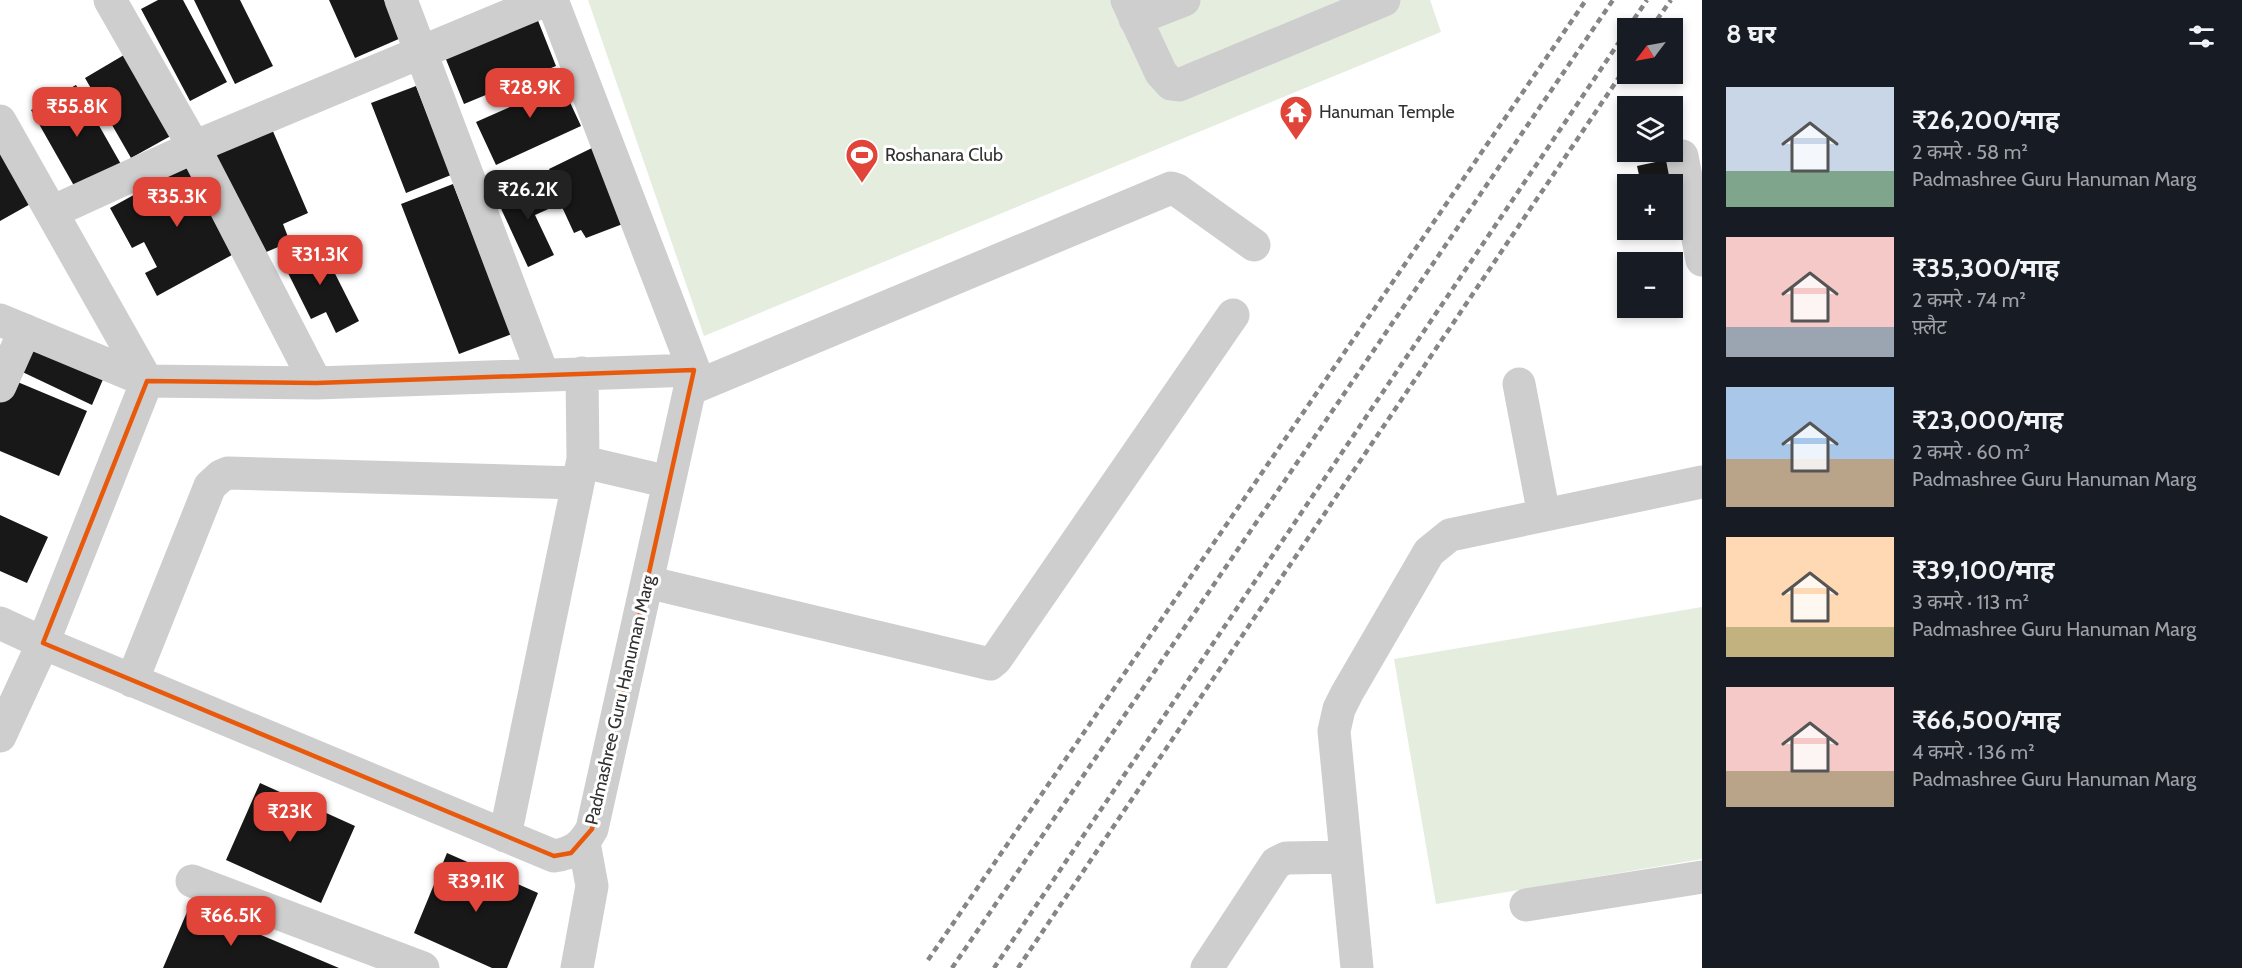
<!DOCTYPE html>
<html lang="hi">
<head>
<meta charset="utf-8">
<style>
	:root { --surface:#171b24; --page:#20242c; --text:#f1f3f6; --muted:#9ea1a6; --accent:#e14539 }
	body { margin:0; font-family:Cabin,"Noto Sans Devanagari",sans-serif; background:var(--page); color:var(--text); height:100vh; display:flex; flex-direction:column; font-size:22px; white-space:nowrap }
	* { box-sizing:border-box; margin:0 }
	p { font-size:20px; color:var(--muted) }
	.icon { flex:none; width:33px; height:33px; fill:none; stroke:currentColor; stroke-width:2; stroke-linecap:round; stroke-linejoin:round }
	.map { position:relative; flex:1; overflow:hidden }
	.panel { display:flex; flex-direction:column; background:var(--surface); width:540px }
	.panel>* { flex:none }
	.needle { width:39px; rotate:238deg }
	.tools { position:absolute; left:1617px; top:18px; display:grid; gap:12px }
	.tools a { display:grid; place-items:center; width:66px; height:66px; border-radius:0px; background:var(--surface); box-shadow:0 3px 9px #0003; font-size:30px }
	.price { position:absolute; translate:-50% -51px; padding:0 14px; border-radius:12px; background:var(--accent); color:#fff; font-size:20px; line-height:39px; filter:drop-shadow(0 2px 3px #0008) }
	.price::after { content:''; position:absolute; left:50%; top:36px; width:18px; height:14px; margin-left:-9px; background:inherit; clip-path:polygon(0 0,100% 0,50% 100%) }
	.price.on { background:#222; color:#fff }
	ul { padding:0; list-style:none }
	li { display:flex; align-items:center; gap:18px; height:150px; padding:0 24px }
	li span { display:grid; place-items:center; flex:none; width:168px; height:120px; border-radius:0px; color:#555 }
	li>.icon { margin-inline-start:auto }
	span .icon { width:72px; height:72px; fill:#fffc; stroke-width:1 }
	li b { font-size:26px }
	h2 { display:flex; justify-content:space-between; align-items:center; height:72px; padding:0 24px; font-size:26px }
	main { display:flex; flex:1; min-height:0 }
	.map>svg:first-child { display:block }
</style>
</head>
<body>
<main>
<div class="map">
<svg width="1702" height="968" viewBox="0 0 1702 968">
	<rect width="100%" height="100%" fill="#fff"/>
	<path fill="#e5eddf" d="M588,0H1430L1441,32L704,336Z
		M1702,607V859L1436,904L1394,659Z"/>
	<path fill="#181818" d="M158,0H183L227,82L190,101L141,9Z
		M194,0H240L273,66L235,84Z
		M329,0H384L401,38L355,58Z
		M535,13L556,66L464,104L443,52Z
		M129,52L176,133L131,158L85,78Z
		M555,70L581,126L496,165L476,122L519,103L512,90Z
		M76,85L122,166L77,191L31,110Z
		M416,86L451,175L406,193L371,103Z
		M269,122L308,213L283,224L290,242L252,258L205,150Z
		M0,125L41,198L0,221Z
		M594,147L628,222L586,238L581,230L574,233L556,194L560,192L549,169Z
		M1679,157L1688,199L1672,202V184H1641L1637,166Z
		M194,162L241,250L157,296L145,273L157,267L144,242L132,248L110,208Z
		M540,180L553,207L535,215L554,255L528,267L497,200Z
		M453,184L512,334L459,354L401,204Z
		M318,240L359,321L336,333L326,312L311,319L281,259Z
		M30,334L107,370L92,405L14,368Z
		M8,378L87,411L59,476L0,451V397Z
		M0,515L48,537L27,583L0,571Z
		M260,783L355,826L321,903L226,860Z
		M447,853L538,893L507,968H492L414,933Z
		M190,905L339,968H163Z"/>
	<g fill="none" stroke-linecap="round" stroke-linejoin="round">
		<path stroke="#cecece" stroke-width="33" d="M110,0L194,147L316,383
			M401,0L543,375
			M1127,0L1161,73L1171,84L1179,85L1384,0
			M1135,19L1184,0
			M0,121L147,381
			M1682,156L1702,260
			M52,212L194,147L546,0
			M0,320L147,381L316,383L694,370
			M582,373L583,459L592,464L669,482
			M1519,384L1544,515
			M0,386L25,330
			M690,389L1171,188L1177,190L1254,245
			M647,582L990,664L996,659L1233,315
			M0,623L43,643L554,856C573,853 582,847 592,829L694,370L552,0
			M132,681L210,486L221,476L228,473L578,483
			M0,736L43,643L147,381
			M505,836L583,459
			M192,881L423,968
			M1526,905L1702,877
			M577,968L592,886L584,843
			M1207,968L1276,863L1286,858L1346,857
			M1357,968L1334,731L1339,709L1347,693L1429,552L1450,535L1702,482"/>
		<path stroke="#868686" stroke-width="4.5" stroke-dasharray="6 4.5" stroke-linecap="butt" d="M1628,28L1647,0
			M1651,28L1671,0
			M928,960L1586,0
			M952,968L1613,0
			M994,968L1628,29
			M1018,968L1628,64"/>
	</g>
	<path fill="none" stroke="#e8590c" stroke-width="4.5" stroke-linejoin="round" d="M694,370L592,829L571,853L554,856L43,643L147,381L316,383Z"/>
	<defs>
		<g id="temple-pin" transform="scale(1.725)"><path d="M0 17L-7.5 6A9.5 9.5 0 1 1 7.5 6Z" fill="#e14539" stroke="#fff"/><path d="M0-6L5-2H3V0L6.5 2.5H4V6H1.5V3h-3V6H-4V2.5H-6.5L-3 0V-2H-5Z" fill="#fff"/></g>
		<g id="stadium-pin" transform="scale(1.725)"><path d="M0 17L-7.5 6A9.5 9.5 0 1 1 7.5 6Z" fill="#e14539" stroke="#fff"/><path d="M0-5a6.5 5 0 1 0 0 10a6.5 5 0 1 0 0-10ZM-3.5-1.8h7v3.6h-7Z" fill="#fff"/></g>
	</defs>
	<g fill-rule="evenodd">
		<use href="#temple-pin" x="1296" y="112"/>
		<use href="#stadium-pin" x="862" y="155"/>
	</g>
	<g text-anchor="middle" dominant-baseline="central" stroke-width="6" stroke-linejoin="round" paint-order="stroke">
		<g font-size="18" fill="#313131" stroke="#fff" text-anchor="start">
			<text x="1319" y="112">Hanuman Temple</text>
			<text x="885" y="155">Roshanara Club</text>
		</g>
		<g font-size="18" fill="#313131" stroke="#fff">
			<text transform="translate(620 700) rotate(-77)">Padmashree Guru Hanuman Marg</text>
		</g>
	</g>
</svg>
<div class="tools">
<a><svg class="needle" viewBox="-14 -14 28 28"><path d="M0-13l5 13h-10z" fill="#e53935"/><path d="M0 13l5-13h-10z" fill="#9ea1a6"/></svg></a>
<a><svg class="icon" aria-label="layers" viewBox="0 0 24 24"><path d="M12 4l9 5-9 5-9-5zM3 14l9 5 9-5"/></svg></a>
<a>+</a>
<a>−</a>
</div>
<b class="price" style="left:530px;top:119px">₹28.9K</b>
<b class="price" style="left:77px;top:138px">₹55.8K</b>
<b class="price on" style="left:528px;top:221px">₹26.2K</b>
<b class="price" style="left:177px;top:228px">₹35.3K</b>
<b class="price" style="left:320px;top:286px">₹31.3K</b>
<b class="price" style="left:290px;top:843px">₹23K</b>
<b class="price" style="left:476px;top:913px">₹39.1K</b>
<b class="price" style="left:231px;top:947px">₹66.5K</b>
</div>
<section class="panel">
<h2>8 घर<svg class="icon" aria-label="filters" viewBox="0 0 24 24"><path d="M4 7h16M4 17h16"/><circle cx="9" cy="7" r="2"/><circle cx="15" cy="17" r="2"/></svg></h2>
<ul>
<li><span style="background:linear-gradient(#c9d6e8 70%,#7fa58c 0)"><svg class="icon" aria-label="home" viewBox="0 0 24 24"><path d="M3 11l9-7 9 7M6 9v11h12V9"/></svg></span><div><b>₹26,200/माह</b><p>2 कमरे · 58 m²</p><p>Padmashree Guru Hanuman Marg</p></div></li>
<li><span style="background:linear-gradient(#f6c9c9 75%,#9aa5b1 0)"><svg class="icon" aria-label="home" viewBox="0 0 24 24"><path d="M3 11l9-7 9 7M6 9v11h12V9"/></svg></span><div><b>₹35,300/माह</b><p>2 कमरे · 74 m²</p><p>फ़्लैट</p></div></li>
<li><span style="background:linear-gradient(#a9c7e8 60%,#b9a48a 0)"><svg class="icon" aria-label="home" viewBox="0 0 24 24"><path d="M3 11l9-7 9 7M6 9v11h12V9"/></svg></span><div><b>₹23,000/माह</b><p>2 कमरे · 60 m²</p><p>Padmashree Guru Hanuman Marg</p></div></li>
<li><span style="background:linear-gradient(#ffd9b3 75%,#c2b280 0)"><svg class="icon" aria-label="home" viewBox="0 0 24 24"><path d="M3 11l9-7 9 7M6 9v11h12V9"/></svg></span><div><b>₹39,100/माह</b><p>3 कमरे · 113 m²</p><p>Padmashree Guru Hanuman Marg</p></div></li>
<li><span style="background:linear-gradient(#f6c9c9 70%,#b9a48a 0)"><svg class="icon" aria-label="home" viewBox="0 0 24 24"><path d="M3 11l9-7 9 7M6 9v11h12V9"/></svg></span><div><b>₹66,500/माह</b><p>4 कमरे · 136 m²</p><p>Padmashree Guru Hanuman Marg</p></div></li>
</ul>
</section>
</main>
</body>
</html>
